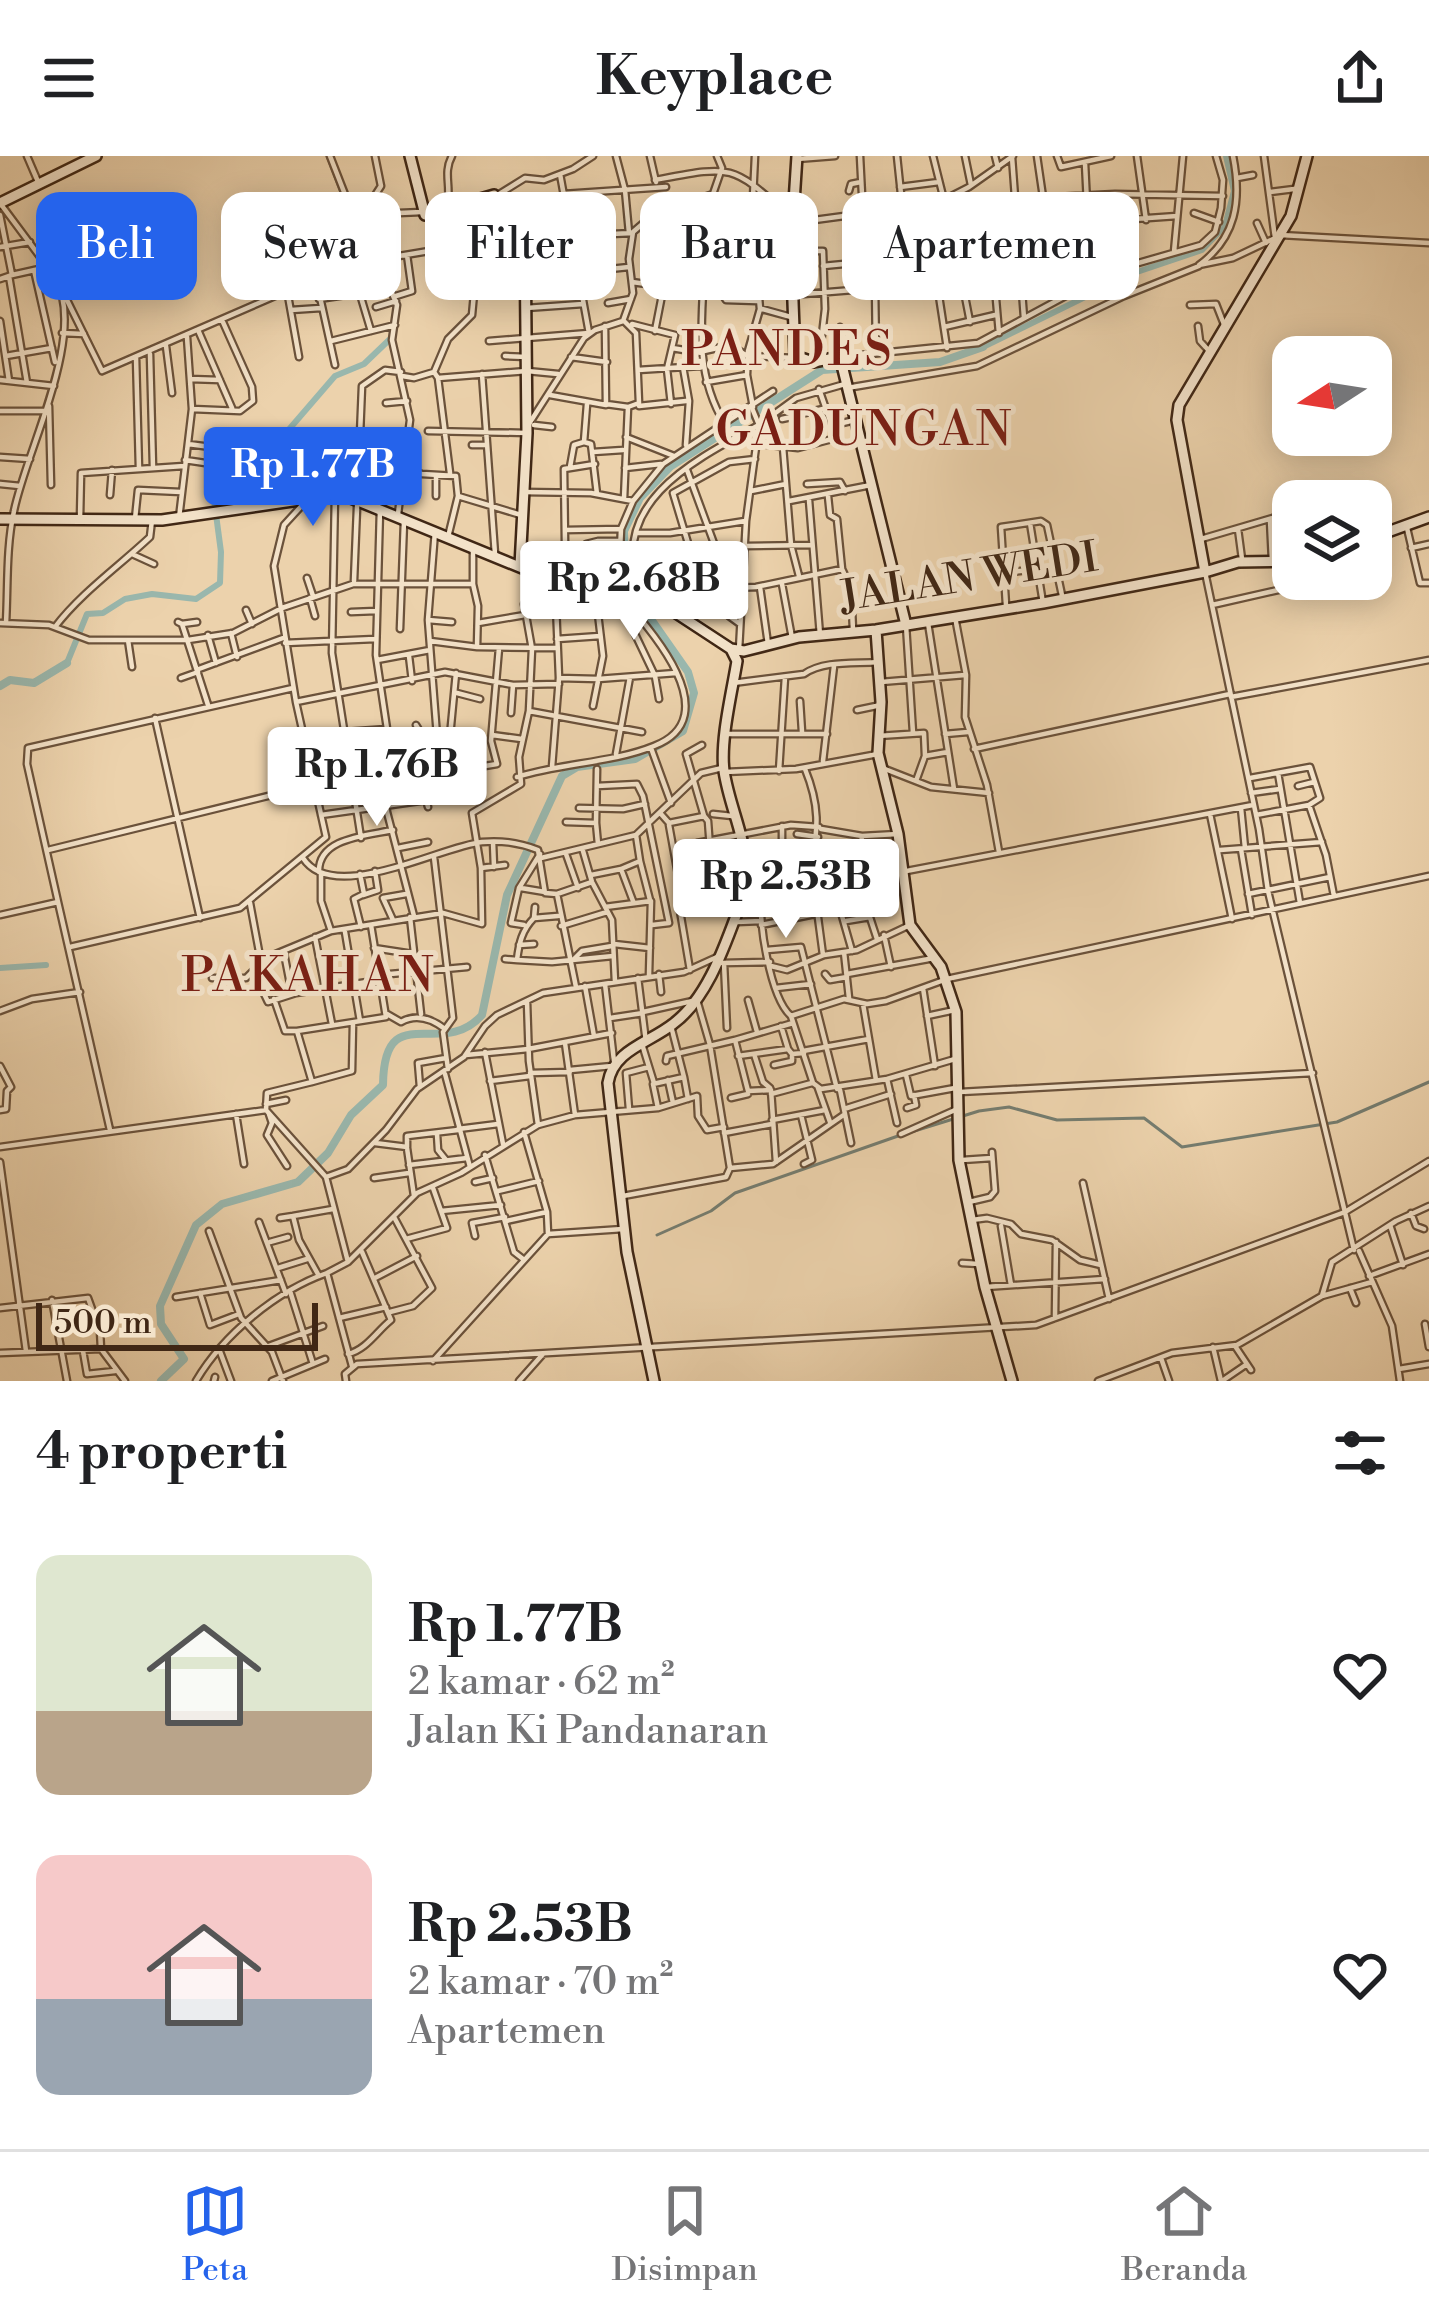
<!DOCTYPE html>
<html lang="id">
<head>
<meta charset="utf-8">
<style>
	:root { --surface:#fff; --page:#f2f2f2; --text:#202124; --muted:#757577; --line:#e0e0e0; --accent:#2563eb }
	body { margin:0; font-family:"Libre Bodoni",serif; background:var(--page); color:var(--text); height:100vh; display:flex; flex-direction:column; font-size:45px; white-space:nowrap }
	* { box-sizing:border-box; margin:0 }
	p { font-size:39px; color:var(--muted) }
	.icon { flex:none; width:66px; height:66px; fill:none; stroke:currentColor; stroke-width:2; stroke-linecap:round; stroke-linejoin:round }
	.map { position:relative; height:1225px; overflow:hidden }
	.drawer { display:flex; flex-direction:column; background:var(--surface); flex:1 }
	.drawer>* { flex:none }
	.guide { position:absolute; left:36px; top:36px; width:1359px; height:108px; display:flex; gap:24px }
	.needle { width:78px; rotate:258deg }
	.tools { position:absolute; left:1272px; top:180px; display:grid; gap:24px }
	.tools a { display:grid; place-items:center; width:120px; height:120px; border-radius:24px; background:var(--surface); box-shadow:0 6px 30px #0003; font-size:60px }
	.scale { position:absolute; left:36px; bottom:30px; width:282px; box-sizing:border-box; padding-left:12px; border:6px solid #402715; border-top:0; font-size:33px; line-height:42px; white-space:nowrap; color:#402715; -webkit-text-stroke:9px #f3e2c9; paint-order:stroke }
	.price { position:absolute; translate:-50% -102px; padding:0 27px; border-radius:12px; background:#fff; color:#222; font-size:39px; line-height:78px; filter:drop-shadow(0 3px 6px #0008) }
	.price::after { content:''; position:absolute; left:50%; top:72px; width:36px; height:27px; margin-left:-18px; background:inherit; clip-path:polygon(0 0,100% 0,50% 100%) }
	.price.on { background:var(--accent); color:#fff }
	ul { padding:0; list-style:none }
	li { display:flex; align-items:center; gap:36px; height:300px; padding:0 36px }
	li span { display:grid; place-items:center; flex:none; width:336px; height:240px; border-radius:24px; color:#555 }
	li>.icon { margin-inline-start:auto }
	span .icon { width:144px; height:144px; fill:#fffc; stroke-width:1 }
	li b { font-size:51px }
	h2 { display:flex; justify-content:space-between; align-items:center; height:144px; padding:0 36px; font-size:51px }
	.tag { padding:0 42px; border-radius:24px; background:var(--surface); box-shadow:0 6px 30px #0003; font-size:42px; line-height:108px }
	.tag.on { background:var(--accent); color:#fff }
	header { display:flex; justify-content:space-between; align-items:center; height:156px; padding:0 36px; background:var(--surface); font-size:54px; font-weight:800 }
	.tabs { display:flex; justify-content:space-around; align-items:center; height:168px; border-top:3px solid var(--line); background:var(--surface); font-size:33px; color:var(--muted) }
	.tabs a { display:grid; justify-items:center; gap:6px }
	.tabs .on { color:var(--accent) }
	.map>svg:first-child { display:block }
</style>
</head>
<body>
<header><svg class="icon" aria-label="menu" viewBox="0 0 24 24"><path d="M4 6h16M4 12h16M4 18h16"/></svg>Keyplace<svg class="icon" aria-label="share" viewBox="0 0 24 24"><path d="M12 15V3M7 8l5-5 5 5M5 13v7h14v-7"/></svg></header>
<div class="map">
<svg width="1429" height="1225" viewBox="0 0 1429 1225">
	<rect width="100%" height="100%" fill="#ecd2ac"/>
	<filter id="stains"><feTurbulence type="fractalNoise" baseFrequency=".00167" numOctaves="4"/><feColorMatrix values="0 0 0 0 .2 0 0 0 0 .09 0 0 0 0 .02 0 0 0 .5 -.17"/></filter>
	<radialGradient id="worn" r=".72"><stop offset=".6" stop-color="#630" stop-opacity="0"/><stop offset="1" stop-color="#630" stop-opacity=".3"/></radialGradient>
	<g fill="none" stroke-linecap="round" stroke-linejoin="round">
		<path stroke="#757d70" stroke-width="3" d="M327,0L361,88L380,117
			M908,977L979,955L1009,951L1057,964L1144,962L1182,991L1337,966L1429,926
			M657,1079L711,1055L735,1037L898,980"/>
		<path stroke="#99b7ad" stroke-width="6" d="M983,191L1134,117L1202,94L1225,70L1234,35L1226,0
			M67,507L87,458L103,457L125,443L152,438L196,443L220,427L221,396L213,336L228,331L250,301L285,278L335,220L364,208L389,184
			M0,812L46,809"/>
		<path stroke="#99b7ad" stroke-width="8" d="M0,530L10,524L34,527L67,507
			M161,1225L184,1203L161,1168L160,1150L196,1069L222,1048L298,1026L328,997L351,959L383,929C384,840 442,905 482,859L507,739L562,620L577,611L635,603L683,575L694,537L688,516L625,426L624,375L640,342L671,310L822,214L940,206L983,191"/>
		<g stroke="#6b523b" stroke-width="9">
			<path id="street" d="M27,0L39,28
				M330,0L353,59L422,56
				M375,0L381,30L372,44L371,88L397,149L392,184L410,264L398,358
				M616,0L625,34L629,77
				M650,0L656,26
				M860,0L863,58
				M897,0L903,57
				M933,0L944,44
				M965,0L971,29
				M995,0L998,12
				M1037,0L1043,41
				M1057,0L1061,11L1111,0
				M1137,0L1146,64
				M1233,0C1242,45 1236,82 1199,109L1233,102L1273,83
				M1264,0L1275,82
				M1012,1L1024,162
				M797,3L835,0
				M1085,7L1088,67
				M1237,22L1253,19
				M655,24C736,9 730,8 792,62
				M900,31L939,26
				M849,35L851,28L861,26
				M1270,36L1294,33
				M563,38L666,31
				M496,40L525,22L544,24L573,13L593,0
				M1047,41L1049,70
				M1015,43L1115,38L1223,40
				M0,47L55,121C88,179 26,294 14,355C6,391 8,431 6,467
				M938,49L937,127L947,192
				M446,52C453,33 442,18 452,0
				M669,52L686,134
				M894,56L898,129
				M1194,57L1219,66
				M0,59L12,119L0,123
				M874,59L876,197
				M792,67L874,56L922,55L969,31L1013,0
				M1093,67L1108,117
				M1257,67L1266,87
				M715,70L720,100
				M990,75L999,177
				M674,76L751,62
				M600,79L605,113
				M1280,79L1429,87
				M874,81L1177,60
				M525,82L633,77
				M0,91L30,86
				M791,95H823L825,153L819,205
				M1174,96L1183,0
				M705,103C702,160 693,217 725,268
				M375,104L429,95
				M681,107L756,93L788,92
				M351,108L371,175
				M823,110L875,105
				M34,114L55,206
				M12,119L48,111
				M9,120L27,227
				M316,123L335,209
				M962,125L970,166
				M632,126L703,136L720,135L726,144L757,145
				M474,127L629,111
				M759,130L789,126
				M61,132L102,215L372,98
				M287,134L299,201
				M792,139L1035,119L1102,97
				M396,140L412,135L407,99
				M319,143L359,137
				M608,147L631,143
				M1190,149L1216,148L1225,171
				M376,151L396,145
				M526,152L583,148
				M762,153L791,161
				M291,154L321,152
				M0,165L9,225
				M623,165L633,137L629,103L633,76L654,58L713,38L722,12L717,0
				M632,168L675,179L667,213L671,248
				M1198,170L1200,185L1210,196
				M840,171L843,201
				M944,171L995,159
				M198,174L232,252
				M655,175L664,129
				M62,177L84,178
				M187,181L192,253
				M331,185L395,169
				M489,185L589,177L560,18
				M166,190L172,237
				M672,192L702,197
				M704,195L731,189L747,200L796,202
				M150,198L153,312
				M6,200L52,192
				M505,200L527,201
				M136,201L139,313
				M571,201L607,206
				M841,201L978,187L1114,114L1201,89L1215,76L1221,52L1223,24L1216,0
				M683,211L689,245L686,289
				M638,214L701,210
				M434,216L448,183L472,159L477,106L515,64
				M482,218L495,398
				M402,220L414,222L434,216L438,222L527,215L558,218
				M438,222L450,317
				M190,223L220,224
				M0,224L54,230
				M706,226L747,219
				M847,232L977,210L1124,140L1199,110
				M550,239L606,249L605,170
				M386,247L407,245
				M606,248L628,251
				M49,250L51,329
				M639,250L686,245
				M753,251L747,219L748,195L760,153L752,62L755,0
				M0,255H46
				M782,263L796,260
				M534,269L552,271
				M834,269L855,264
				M527,271L584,182L595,174L623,165
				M428,275L527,277
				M626,281L674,300
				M584,286L591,288L597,338
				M188,288L218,292
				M760,288L798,292L836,282L819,233
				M472,289H487
				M783,291L791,389L799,420
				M798,292L796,259L823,253
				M593,296L623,294
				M0,301L30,303
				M185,304L212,308
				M361,305L422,318L456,320L458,340L448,381
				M570,311L574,289L584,286L587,248
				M625,312L661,308
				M687,314L719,401L729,460L740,468
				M0,328L20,330
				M807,328L840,326L845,335
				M751,335L786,328
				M523,336L591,337L633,345L663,308L773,235
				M332,338L338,299H359
				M335,338L332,497L361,682
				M110,339L112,314
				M436,340V319
				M458,340L521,359
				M828,340L830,359L837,363L842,413
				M624,343L628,251L639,247L636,177L625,166
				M809,344L820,479
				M789,345L871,329
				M1307,345L1346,339L1350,345
				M380,353L376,499L392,606
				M179,362L192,253L240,255L253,245L252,231L222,164
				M80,363L81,317L184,310
				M135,363L138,334L181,336
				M1270,364L1272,405
				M1030,367L1043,447
				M1407,372L1420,427H1429
				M621,373L633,345
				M1238,373L1242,403
				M565,374L621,373L619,417L611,422L615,438
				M435,375L428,464L437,580
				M637,377H670L745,365
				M1201,383L1293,356
				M586,388L598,385
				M746,390L812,389
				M1411,392L1429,388
				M473,396V428L478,450L477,491
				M132,398L154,408
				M635,401L735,400
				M1205,416L1259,673L1268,735L1354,1094
				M1003,417L1037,413
				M307,422L313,440
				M557,424L565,387L564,313L595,308
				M354,425L362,230L385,214L401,216
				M782,428L792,482
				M760,431L768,488
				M641,434C605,347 698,302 759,269L752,252
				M693,435L688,387L673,337L729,306L755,303
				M579,436L584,407L599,403L598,385H618
				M310,442L315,460
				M657,444L672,435L756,431L842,413L851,432L853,474
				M1006,449L1001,371L1041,365L1047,369L1063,444
				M1212,449L1287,432L1284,407
				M246,454L252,468
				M351,456L376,455
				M955,461L966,519L965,561L987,629L999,696
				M428,464L452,466
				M178,466L182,468L208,549
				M0,467L49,469L89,484H188L233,477L282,452L353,428H473
				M478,467L525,459
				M928,467L954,633
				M182,468L197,466
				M906,469L913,577
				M55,471C81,437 118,411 150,381L152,364
				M400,473L404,365
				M231,477L237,501
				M635,478L655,520L659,543
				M208,479L216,507
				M557,483L600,480
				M128,484L132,511
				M430,485L477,491L556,492
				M285,487L375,483
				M739,494L746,365L759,269L796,242L845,228
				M409,500L412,525
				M377,504L430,494
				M199,513L283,482
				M181,522L198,516
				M559,522L598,523L676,517
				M881,526L965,519
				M733,527L804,518C824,504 855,508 879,506
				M457,537L480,543
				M1231,541L1429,504
				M800,545L802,576
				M296,546L445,516L513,529L559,528
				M593,550L603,500L596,441
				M857,554L881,549
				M529,555L532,493L524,448L543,420
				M511,557L513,529
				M155,562L200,762
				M416,569L436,602
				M345,576L387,573
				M728,578H827
				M945,578L968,576
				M492,579L522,583
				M425,580H450L456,517
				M878,580L924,577L925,600L916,625
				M702,589L686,598L704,660
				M304,590L345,579
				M651,592L671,647
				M974,593L1230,538
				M616,598L630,521
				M925,600L948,596
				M823,605L834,510
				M417,606L436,602L444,610L473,612L497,608L491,585L499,492
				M382,608L387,656L414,760
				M552,611L559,522L555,425
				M805,613C823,657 816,678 810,724
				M885,613L931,631L989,637
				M310,615L415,603L428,651
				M779,615L785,521
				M725,616L796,613L878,598
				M1278,617L1300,747
				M517,621C561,607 612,607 654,590C729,561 650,472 619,438
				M1250,622L1310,611L1320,642L1309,649L1256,659
				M597,630L637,628L643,640L669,767L652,769
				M1298,630L1314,626
				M1251,637L1280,633
				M1309,649L1326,699L1334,740
				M579,652L623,653L645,648
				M1241,652L1245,692
				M661,658L669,667L704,660L708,665L714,747L738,755
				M713,658L732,660
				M1210,658L1232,763
				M321,659L427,644
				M566,666L596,667L597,613
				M596,667L598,688
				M669,669L683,746
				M821,673L862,680L898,678
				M797,678L818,681
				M493,686L494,711
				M697,687L791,669L819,671
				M398,692L428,686
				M1241,693L1252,759
				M48,694L313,629
				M1220,694L1322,686
				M583,695L592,726L612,764L615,826
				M566,698L578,732
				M434,701L453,862L443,876L448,913
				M303,702C333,749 439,691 482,686C501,684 520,687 538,694L545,737L557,738L576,831
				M541,702L636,679L701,617L722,612
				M640,705L650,744
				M677,708L712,710
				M481,712L505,709
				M319,716C318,682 365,680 393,674
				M321,717V745L331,775
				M747,717H782L833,729L1253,649
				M782,717V670
				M360,718L364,738L354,743L361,771
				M591,719L621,713
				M813,724L823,799
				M714,725L744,726
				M857,725L862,680
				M833,731L837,749
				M521,732L545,736
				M873,736L863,740L877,783
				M557,738L592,726
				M1248,738L1330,721
				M363,739L378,734L375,715
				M633,745L621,713L640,705L636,679
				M58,746L110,974
				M250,747L261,806
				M535,751L534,762C522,774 519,787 517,804L552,806L613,800
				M605,751L651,745L649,819
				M0,759L58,746L27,608L28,592L293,532
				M410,761L421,858
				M534,762L558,760
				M393,764L383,742L406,738
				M846,765L870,761
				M737,766L761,765
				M524,769L511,767L519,732L540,698
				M761,769L840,753L852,795
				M561,770L607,756
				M345,776L360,865
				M884,779L891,811
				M315,781L332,868
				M614,788L650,792
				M519,789L534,788
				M70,791L240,752L326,681L296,546L274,410L284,369L306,345
				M374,792L413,798
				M767,794L801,791L837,933
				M844,796L849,842
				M284,797L292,838
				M505,803L517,804
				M574,803L582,795L612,790
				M722,807L770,806
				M724,807L727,872
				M771,810L787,814L824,799L857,794L910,769
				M690,814L679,749L696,745L695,709
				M254,817L268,846L296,837L380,824
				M659,818L661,836
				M825,818L830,824L847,821
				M847,818L934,802
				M379,819L467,811
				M212,822H246L266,802L331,775L443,757L482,768L481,712L472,657L521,628L519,601L529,555L642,576
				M638,822L646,886
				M605,828L614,905
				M585,830L594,880
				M776,832L811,828
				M923,832L935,910
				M274,843L285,875H297
				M748,844L757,876
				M527,845L529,905L538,969
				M863,848L876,924
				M0,855L32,843L80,836
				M387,858L401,866C417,857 432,863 445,873
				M791,860C770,842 758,764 761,737L815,736
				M927,860L955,854
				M610,862L643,857
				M781,870L788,893
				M735,884L793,867
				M565,887L575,959
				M642,888L654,927
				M803,895L869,883
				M485,896L503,988
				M466,899L528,893L612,877
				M738,900L788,893L792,898L804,897
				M755,901L763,926L770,932
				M955,903L887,923L821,933L813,927L791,860L844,843L867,848L886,845L947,823L1429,720
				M666,905L667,900L735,884L748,935L771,934L776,1006
				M774,909L792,905V900
				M0,910L11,931L7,935L6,953L0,954
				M570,914L612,910
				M530,917L570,916
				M445,918L470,1011
				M906,919L911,940L955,932
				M684,921L688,943
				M887,923L897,967
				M668,924L673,947
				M490,925L530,920
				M312,926L352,915L353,867
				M420,931L418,907L446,902
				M818,932L830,966
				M840,934L851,987
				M960,936L1313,917
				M771,938L812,927
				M731,942L748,938
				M266,948L286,944
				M658,952L653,928L684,921L671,870
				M907,952L916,949L914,939
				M629,953L626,917L649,911
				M844,953L891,938
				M266,954L267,937L312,926L297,875L386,861L371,769
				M236,958L244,1008
				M269,958L272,967L267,979L287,1010
				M801,959L812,1004L804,1008
				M772,964L825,954
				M458,973L498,968
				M524,976L547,1056L548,1078
				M724,977L772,968
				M437,978L438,994L446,1004
				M901,978L955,954
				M375,987L407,991V980L458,974
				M0,991L266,954L326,1021
				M407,992L414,1040
				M485,999L514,1096L523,1103
				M962,1004L992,1002
				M0,1006L26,1195
				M409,1009L467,1002
				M730,1012L773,1008L845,958
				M374,1022L409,1017
				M475,1026L493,1022
				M1083,1027L1109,1143
				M498,1035L539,1025
				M623,1040L726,1021L730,1012L710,889L697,844L643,856
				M969,1046L990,1041L995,1035L992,996
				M441,1055L501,1049
				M1411,1057L1416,1070L1424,1073
				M280,1062L293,1060
				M972,1064L987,1062L1011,1068L1021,1078L1052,1084L1080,1104L1101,1109
				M506,1065L547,1056
				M259,1066L286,1138
				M1390,1069L1403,1109
				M1001,1070L1011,1129
				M209,1075L241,1162L272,1196L283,1225
				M475,1080L472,1067L505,1061
				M406,1083L447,1072L433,1032
				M270,1086L288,1081
				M1359,1095L1392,1170L1400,1225
				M348,1106L417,1037L461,1017L538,969L575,959L658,952L697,940L698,960L707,974L724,971
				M962,1107L979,1108
				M278,1112L307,1103
				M319,1120L299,1084L293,1060L333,1053
				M1369,1120L1429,1098
				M375,1122L417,1100
				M985,1131L1105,1123
				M1350,1132L1356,1147
				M290,1135L313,1208
				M200,1137L210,1169L239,1158
				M1322,1140L1372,1126
				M176,1141L281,1124
				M52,1144L67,1225
				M0,1152L88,1142L100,1175L101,1193L125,1225
				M390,1156L413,1150L432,1132L394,1061
				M339,1162L386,1151
				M1055,1162L1056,1086
				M1425,1168L1429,1191
				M1235,1190L1251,1214
				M266,1191L323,1170
				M1213,1191L1221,1225
				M219,1193L231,1225
				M83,1195L87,1218L115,1215
				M0,1197L101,1193
				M348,1198C367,1193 376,1176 391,1164L362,1096
				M1161,1202L1169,1225
				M433,1205L548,1078L623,1073
				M352,1210L327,1117L348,1106L326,1021L348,1013L386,974L417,933L464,901L485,870L497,859L543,837L684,816L717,801
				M1399,1213L1429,1208
				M196,1225C223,1179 276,1135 327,1117
				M214,1225L215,1221
				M272,1225L325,1203
				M346,1225L345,1218L357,1208L1036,1169L1345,1056L1429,1005
				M519,1225L543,1198
				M1098,1225L1172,1197L1237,1189L1322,1140L1332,1106L1396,1065L1429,1050
				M1222,1225L1247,1208"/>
		</g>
		<g stroke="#402715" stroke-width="14">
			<path id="secondary" d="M410,0L425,59L494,39L520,67L525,79L527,277L520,410
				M797,0L791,92L795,200L813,206L840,201L906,469
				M0,47L96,0
				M0,363L162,364L341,338L593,441L641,434L731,493
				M1371,382L1429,361
				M1205,416L1177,264L1179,249L1291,60L1307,0
				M876,474L881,546L878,597L898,678L910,769L941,811L956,856L959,1004L985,1131L1012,1225
				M654,1225L627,1096L608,927C613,894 649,887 673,868C708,842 725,789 740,749C758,700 731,662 724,615C720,584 732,536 737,505L731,493L744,495L799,481L876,474L1043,447L1205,416L1238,406L1293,405"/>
		</g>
		<use href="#street" stroke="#f3e2c9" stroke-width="4.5"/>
		<use href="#secondary" stroke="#f3e2c9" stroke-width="9"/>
	</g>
	<g text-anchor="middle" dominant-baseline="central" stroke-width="10" stroke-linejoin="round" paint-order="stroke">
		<g font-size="42" fill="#402715" stroke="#f3e2c9">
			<text transform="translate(969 422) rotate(-9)">JALAN WEDI</text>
		</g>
		<g font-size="48" letter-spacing="3" fill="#7a1f14" stroke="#f3e2c9">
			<text x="788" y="195">PANDES</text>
			<text x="865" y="275">GADUNGAN</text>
			<text x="309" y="821">PAKAHAN</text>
		</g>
	</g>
	<rect width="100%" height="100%" filter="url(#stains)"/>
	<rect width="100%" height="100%" fill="url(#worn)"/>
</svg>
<div class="tools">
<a><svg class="needle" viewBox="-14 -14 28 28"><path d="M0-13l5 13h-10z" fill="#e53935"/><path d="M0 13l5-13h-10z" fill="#757577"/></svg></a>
<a><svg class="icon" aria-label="layers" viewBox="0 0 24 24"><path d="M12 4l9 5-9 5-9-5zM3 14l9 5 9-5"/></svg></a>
</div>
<div class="scale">500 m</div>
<b class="price on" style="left:313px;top:373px">Rp 1.77B</b>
<b class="price" style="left:634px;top:487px">Rp 2.68B</b>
<b class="price" style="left:377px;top:673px">Rp 1.76B</b>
<b class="price" style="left:786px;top:785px">Rp 2.53B</b>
<div class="guide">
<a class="tag on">Beli</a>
<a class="tag">Sewa</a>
<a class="tag">Filter</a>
<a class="tag">Baru</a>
<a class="tag">Apartemen</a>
</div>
</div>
<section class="drawer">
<h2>4 properti<svg class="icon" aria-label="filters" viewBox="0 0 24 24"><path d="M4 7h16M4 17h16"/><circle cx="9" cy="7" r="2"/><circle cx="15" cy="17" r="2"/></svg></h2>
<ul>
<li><span style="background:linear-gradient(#dfe7d0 65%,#b9a48a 0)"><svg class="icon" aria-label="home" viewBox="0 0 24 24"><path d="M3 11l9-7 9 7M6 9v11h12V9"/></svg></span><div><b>Rp 1.77B</b><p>2 kamar · 62 m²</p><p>Jalan Ki Pandanaran</p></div><svg class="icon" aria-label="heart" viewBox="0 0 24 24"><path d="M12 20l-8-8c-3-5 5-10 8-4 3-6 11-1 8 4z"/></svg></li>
<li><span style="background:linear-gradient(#f6c9c9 60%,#9aa5b1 0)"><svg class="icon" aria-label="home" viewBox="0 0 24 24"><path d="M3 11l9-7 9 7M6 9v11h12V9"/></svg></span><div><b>Rp 2.53B</b><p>2 kamar · 70 m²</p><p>Apartemen</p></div><svg class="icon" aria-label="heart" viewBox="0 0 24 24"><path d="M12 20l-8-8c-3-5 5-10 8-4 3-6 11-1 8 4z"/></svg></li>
</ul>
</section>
<nav class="tabs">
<a class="on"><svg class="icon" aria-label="map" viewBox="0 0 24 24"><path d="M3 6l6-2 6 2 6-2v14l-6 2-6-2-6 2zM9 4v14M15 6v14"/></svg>Peta</a>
<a><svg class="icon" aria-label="saved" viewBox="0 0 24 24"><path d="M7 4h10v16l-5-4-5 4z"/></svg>Disimpan</a>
<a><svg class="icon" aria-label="home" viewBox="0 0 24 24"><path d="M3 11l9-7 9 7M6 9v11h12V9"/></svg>Beranda</a>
</nav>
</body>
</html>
